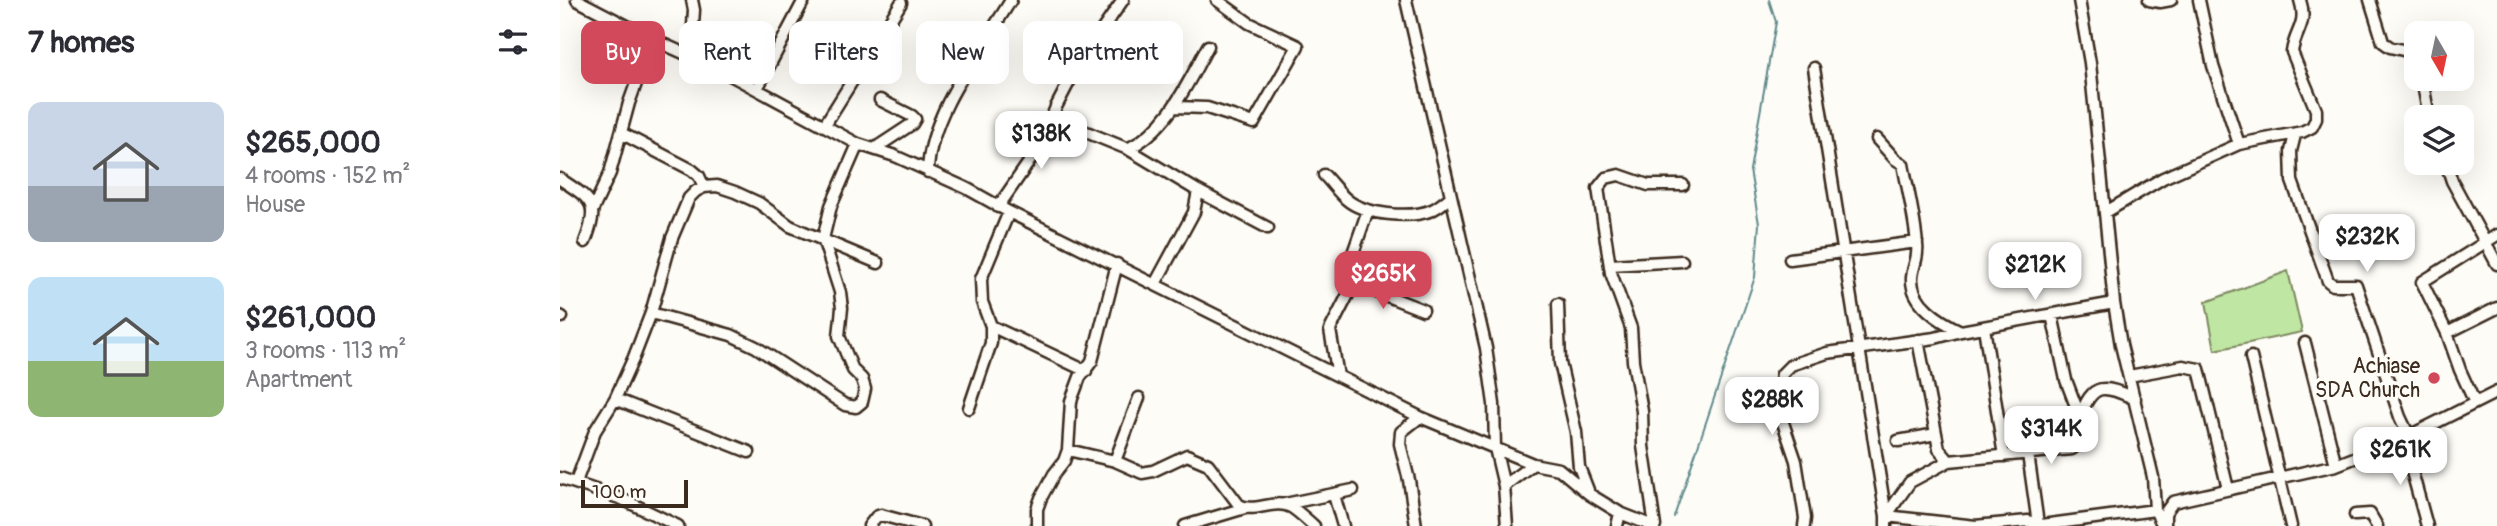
<!DOCTYPE html>
<html lang="en">
<head>
<meta charset="utf-8">
<style>
	:root { --surface:#fff; --page:#f7f7f7; --text:#2b2b33; --muted:#7c7c81; --accent:#d1495b }
	body { margin:0; font-family:Pangolin,sans-serif; background:var(--page); color:var(--text); height:100vh; display:flex; flex-direction:column; font-size:26px; white-space:nowrap }
	* { box-sizing:border-box; margin:0 }
	p { font-size:23px; color:var(--muted) }
	.icon { flex:none; width:38px; height:38px; fill:none; stroke:currentColor; stroke-width:2; stroke-linecap:round; stroke-linejoin:round }
	.map { position:relative; flex:1; overflow:hidden }
	.side { display:flex; flex-direction:column; background:var(--surface); width:560px }
	.side>* { flex:none }
	.banner { position:absolute; left:21px; top:21px; width:665px; height:63px; display:flex; gap:14px }
	.needle { width:46px; rotate:171deg }
	.tools { position:absolute; left:1844px; top:21px; display:grid; gap:14px }
	.tools a { display:grid; place-items:center; width:70px; height:70px; border-radius:14px; background:var(--surface); box-shadow:0 7px 28px #0002; font-size:35px }
	.scale { position:absolute; left:21px; bottom:18px; width:107px; box-sizing:border-box; padding-left:7px; border:4px solid #3b2a1e; border-top:0; font-size:19px; line-height:24px; white-space:nowrap; color:#3b2a1e; -webkit-text-stroke:5px #fdfcf7; paint-order:stroke }
	.price { position:absolute; translate:-50% -60px; padding:0 16px; border-radius:14px; background:#fff; color:#222; font-size:23px; line-height:46px; filter:drop-shadow(0 2px 4px #0008) }
	.price::after { content:''; position:absolute; left:50%; top:42px; width:21px; height:16px; margin-left:-10px; background:inherit; clip-path:polygon(0 0,100% 0,50% 100%) }
	.price.on { background:var(--accent); color:#fff }
	ul { padding:0; list-style:none }
	li { display:flex; align-items:center; gap:21px; height:175px; padding:0 28px }
	li span { display:grid; place-items:center; flex:none; width:196px; height:140px; border-radius:14px; color:#555 }
	li>.icon { margin-inline-start:auto }
	span .icon { width:84px; height:84px; fill:#fffc; stroke-width:1 }
	li b { font-size:30px }
	h2 { display:flex; justify-content:space-between; align-items:center; height:84px; padding:0 28px; font-size:30px }
	.chip { padding:0 24px; border-radius:14px; background:var(--surface); box-shadow:0 7px 28px #0002; font-size:24px; line-height:63px }
	.chip.on { background:var(--accent); color:#fff }
	main { display:flex; flex:1; min-height:0 }
	.map>svg:first-child { display:block }
</style>
</head>
<body>
<main>
<section class="side">
<h2>7 homes<svg class="icon" aria-label="filters" viewBox="0 0 24 24"><path d="M4 7h16M4 17h16"/><circle cx="9" cy="7" r="2"/><circle cx="15" cy="17" r="2"/></svg></h2>
<ul>
<li><span style="background:linear-gradient(#c9d6e8 60%,#9aa5b1 0)"><svg class="icon" aria-label="home" viewBox="0 0 24 24"><path d="M3 11l9-7 9 7M6 9v11h12V9"/></svg></span><div><b>$265,000</b><p>4 rooms · 152 m²</p><p>House</p></div></li>
<li><span style="background:linear-gradient(#bfe0f5 60%,#8fb573 0)"><svg class="icon" aria-label="home" viewBox="0 0 24 24"><path d="M3 11l9-7 9 7M6 9v11h12V9"/></svg></span><div><b>$261,000</b><p>3 rooms · 113 m²</p><p>Apartment</p></div></li>
</ul>
</section>
<div class="map">
<svg width="1937" height="526" viewBox="0 0 1937 526">
	<rect width="100%" height="100%" fill="#fdfcf7"/>
	<filter id="ink" filterUnits="userSpaceOnUse"><feTurbulence type="fractalNoise" baseFrequency=".0143" numOctaves="2"/><feDisplacementMap in="SourceGraphic" scale="14" xChannelSelector="R" yChannelSelector="G"/><feConvolveMatrix kernelMatrix="1 2 1 2 8 2 1 2 1" color-interpolation-filters="sRGB"/></filter>
	<g filter="url(#ink)">
		<path fill="#bfe6a2" stroke="#7d8860" stroke-width="2" d="M1728,271L1742,332L1655,350L1646,302Z"/>
		<g fill="none" stroke-linecap="round" stroke-linejoin="round">
			<path stroke="#60898a" stroke-width="2" d="M1114,517L1195,277L1199,224L1190,170L1216,22L1209,0"/>
			<g stroke="#3b2a1e" stroke-width="15">
				<path id="minor" d="M17,0L92,39L159,69L298,144L335,156L406,188L449,212L860,417L973,464L999,469L1029,494L1060,513L1093,526
					M846,0L926,348L934,404L935,448L944,486L947,526
					M1519,0L1530,63L1554,303L1561,345L1593,477L1595,510L1603,526
					M1589,0L1600,2L1611,0
					M1639,0L1653,66L1679,144
					M1810,0L1823,42L1830,47L1847,51L1857,67
					M131,57L134,10L132,0
					M1254,68L1326,516L1416,526
					M1862,79L1869,117
					M197,89L244,0
					M615,107L647,108L694,123L738,46L689,23L657,0
					M492,118L568,149L638,191L634,212L595,284
					M264,126L341,3
					M61,133L132,170L139,176L144,187
					M1735,135L1731,151L1732,181L1768,281L1773,285H1796L1840,417L1849,436
					M1317,139L1335,159L1343,164C1348,191 1355,218 1357,245C1359,257 1353,266 1352,277C1350,303 1381,322 1401,331
					M314,149L352,124L355,119L352,116L320,100
					M568,149C609,128 627,84 648,46
					M1886,163L1892,181L1937,264
					M368,172C369,113 421,50 451,0
					M764,175C771,182 778,192 786,199C804,215 851,219 872,210C879,207 885,201 891,197
					M0,179C32,200 40,203 25,242
					M638,191L708,228
					M438,207L480,146L496,107L519,63L563,0
					M33,209L50,173L69,103L92,39
					M1546,212L1603,178L1679,144L1742,132L1752,127L1756,119V110L1732,52C1735,30 1748,25 1740,0
					M1230,259L1357,242
					M1050,265L1122,261
					M794,283L863,310
					M998,304L1000,363L1016,432L1019,467L1028,490
					M91,313L171,335L196,347L285,405L296,407L302,402L305,389L302,379L293,370L279,336L282,308L280,292L263,239L271,206L298,144
					M0,316L2,317
					M431,326L526,371
					M1424,327L1444,456
					M1887,333L1937,308
					M1358,340L1379,449L1389,461
					M1745,343L1776,465
					M1691,357L1731,526
					M778,376L770,330L794,283L791,259L808,210
					M1569,376L1623,366L1639,369L1668,489
					M55,399L189,452
					M1915,403L1900,370L1887,333L1862,282L1937,235
					M409,408L431,343V326L422,302L421,279L449,212
					M1520,417C1533,381 1544,385 1575,399
					M1843,439L1867,526
					M1338,441L1376,434
					M508,450L555,461L582,473L593,471L627,455L648,464L679,505C694,514 714,498 731,507C739,512 747,520 754,526
					M1468,454L1478,524
					M555,461L579,398
					M0,478L62,499L118,526
					M16,482L35,431L55,399L74,357L91,313L112,238L129,198L136,191L144,187L157,186L175,192L199,203L230,226L318,263
					M944,486L973,464
					M774,495L783,526
					M725,504L793,490
					M1795,515L1810,514L1817,526
					M1605,525V513L1613,502L1776,465L1843,439L1937,392
					M309,526L316,517L321,515L362,526
					M477,526V509L481,498L494,474L504,461L508,450L511,401L520,377L532,361L557,264
					M625,526L685,508
					M856,526L849,480L840,444L841,432L860,417
					M1057,526L1060,513
					M1095,526L1083,446L1082,411L1073,361L1071,328L1051,273L1038,188L1046,178L1059,175L1088,185H1123
					M1244,526L1245,518L1236,461L1217,405L1222,374L1231,365L1267,353L1375,338L1401,331L1554,303
					M1326,526V516L1350,482L1389,461L1512,449L1521,441L1520,417L1506,380L1492,315
					M1415,526L1468,521L1482,525L1595,510"/>
			</g>
			<use href="#minor" stroke="#fdfcf7" stroke-width="10"/>
		</g>
	</g>
	<circle fill="#d1495b" stroke="#fdfcf7" stroke-width="2.5" cx="1874" cy="378" r="7"/>
	<g text-anchor="middle" dominant-baseline="central" stroke-width="7" stroke-linejoin="round" paint-order="stroke">
		<g font-size="21" fill="#3b2a1e" stroke="#fdfcf7" text-anchor="end">
			<text x="1860" y="366">Achiase<tspan x="1860" dy="24">SDA Church</tspan></text>
		</g>
	</g>
</svg>
<div class="tools">
<a><svg class="needle" viewBox="-14 -14 28 28"><path d="M0-13l5 13h-10z" fill="#e53935"/><path d="M0 13l5-13h-10z" fill="#7c7c81"/></svg></a>
<a><svg class="icon" aria-label="layers" viewBox="0 0 24 24"><path d="M12 4l9 5-9 5-9-5zM3 14l9 5 9-5"/></svg></a>
</div>
<div class="scale">100 m</div>
<b class="price" style="left:481px;top:171px">$138K</b>
<b class="price" style="left:1807px;top:274px">$232K</b>
<b class="price" style="left:1475px;top:302px">$212K</b>
<b class="price on" style="left:823px;top:311px">$265K</b>
<b class="price" style="left:1212px;top:437px">$288K</b>
<b class="price" style="left:1491px;top:466px">$314K</b>
<b class="price" style="left:1840px;top:487px">$261K</b>
<div class="banner">
<a class="chip on">Buy</a>
<a class="chip">Rent</a>
<a class="chip">Filters</a>
<a class="chip">New</a>
<a class="chip">Apartment</a>
</div>
</div>
</main>
</body>
</html>
